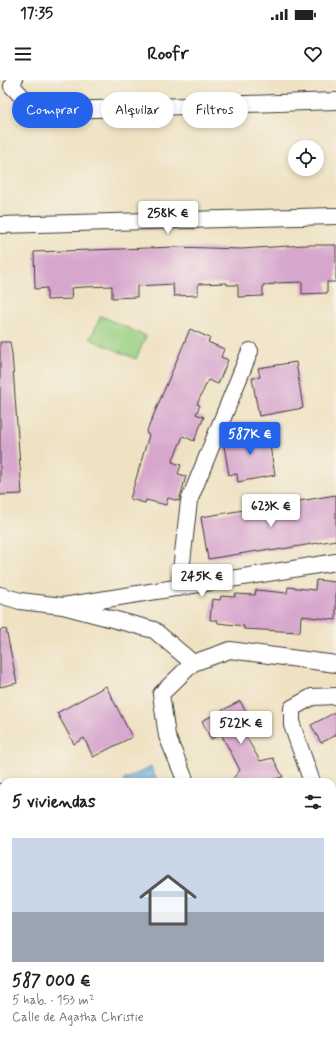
<!DOCTYPE html>
<html lang="es">
<head>
<meta charset="utf-8">
<style>
	:root { --surface:#fff; --page:#f2f2f2; --text:#202124; --muted:#757577; --line:#e0e0e0; --accent:#2563eb }
	body { margin:0; font-family:Mynerve,sans-serif; background:var(--page); color:var(--text); height:100vh; display:flex; flex-direction:column; font-size:15px; white-space:nowrap }
	* { box-sizing:border-box; margin:0 }
	p { font-size:13px; color:var(--muted) }
	.icon { flex:none; width:22px; height:22px; fill:none; stroke:currentColor; stroke-width:2; stroke-linecap:round; stroke-linejoin:round }
	.map { position:relative; flex:1; overflow:hidden }
	.details { position:absolute; left:0px; top:698px; width:336px; height:268px; display:flex; flex-direction:column; background:var(--surface); border-radius:12px 12px 0 0; box-shadow:0 2px 6px #0003 }
	.details>* { flex:none }
	.top-card { position:absolute; left:12px; top:12px; width:312px; height:36px; display:flex; gap:8px }
	.buttons { position:absolute; left:288px; top:60px; display:grid; gap:8px }
	.buttons a { display:grid; place-items:center; width:36px; height:36px; border-radius:50%; background:var(--surface); box-shadow:0 2px 6px #0003; font-size:20px }
	.price { position:absolute; translate:-50% -34px; padding:0 9px; border-radius:4px; background:#fff; color:#222; font-size:13px; line-height:26px; filter:drop-shadow(0 1px 2px #0008) }
	.price::after { content:''; position:absolute; left:50%; top:24px; width:12px; height:9px; margin-left:-6px; background:inherit; clip-path:polygon(0 0,100% 0,50% 100%) }
	.price.current { background:var(--accent); color:#fff }
	ul { padding:0; list-style:none }
	li { display:grid; align-content:center; gap:8px; height:212px; padding:0 12px }
	li+li { border-top:1px solid var(--line) }
	li span { display:grid; place-items:center; height:124px; border-radius:0px; color:#555 }
	li>.icon { margin-inline-start:auto }
	span .icon { width:72px; height:72px; fill:#fffc; stroke-width:1 }
	li b { font-size:17px }
	h2 { display:flex; justify-content:space-between; align-items:center; height:48px; padding:0 12px; font-size:17px }
	.chip { padding:0 14px; border-radius:18px; background:var(--surface); box-shadow:0 2px 6px #0003; font-size:14px; line-height:36px }
	.chip.current { background:var(--accent); color:#fff }
	.status { display:flex; justify-content:space-between; align-items:center; height:28px; padding:0 20px; background:var(--surface); direction:ltr }
	.status svg { height:11px; fill:currentColor }
	header { display:flex; justify-content:space-between; align-items:center; height:52px; padding:0 12px; background:var(--surface); font-size:18px; font-weight:700 }
	.map>svg:first-child { display:block }
</style>
</head>
<body>
<div class="status"><b>17:35</b><svg viewBox="0 0 49 12"><path d="M0 12V9h3v3zM5 12V6h3v6zM10 12V3h3v9zM15 12V0h3v12zM26 1h20v11H26zM47 4h2v5h-2z"/></svg></div>
<header><svg class="icon" aria-label="menu" viewBox="0 0 24 24"><path d="M4 6h16M4 12h16M4 18h16"/></svg>Roofr<svg class="icon" aria-label="heart" viewBox="0 0 24 24"><path d="M12 20l-8-8c-3-5 5-10 8-4 3-6 11-1 8 4z"/></svg></header>
<div class="map">
<svg width="336" height="966" viewBox="0 0 336 966">
	<rect width="100%" height="100%" fill="#f7f3e8"/>
	<filter id="ink" filterUnits="userSpaceOnUse"><feTurbulence type="fractalNoise" baseFrequency=".025" numOctaves="2"/><feDisplacementMap in="SourceGraphic" scale="8" xChannelSelector="R" yChannelSelector="G"/><feConvolveMatrix kernelMatrix="1 2 1 2 8 2 1 2 1" color-interpolation-filters="sRGB"/></filter>
	<filter id="wash" filterUnits="userSpaceOnUse"><feTurbulence type="fractalNoise" baseFrequency=".012" numOctaves="4" result="noise"/><feDisplacementMap in="SourceGraphic" scale="16" xChannelSelector="R" yChannelSelector="G"/><feGaussianBlur stdDeviation="0.9" result="paint"/><feColorMatrix in="noise" values="0 0 0 0 0 0 0 0 0 0 0 0 0 0 0 0 0 1.4 0 .05"/><feComposite in="paint" operator="in"/></filter>
	<g filter="url(#wash)">
		<rect width="100%" height="100%" fill="#efe2c3"/>
		<path fill="#99cf80" stroke="#5a764e" d="M101,236L146,256L136,279L90,259Z"/>
		<path fill="#67a9db" stroke="#42627c" d="M151,687L157,700L153,702H124L123,700Z"/>
		<g id="blocks">
			<path fill="#d7a6cd" d="M305,165H336V202H327V213L302,214V202L275,203V204L263,205V216L238,217V205H227V203L198,204V215L174,216L173,204L137,206V217L112,218V206L84,207L71,208L72,219L47,220V208L35,209L34,172L176,167L241,169Z
				M190,249L210,258L208,262L224,269L221,277L228,280L218,304L208,300L197,324L200,325L196,334L204,337L194,361L183,356L172,382L181,385L178,394L186,396L179,421L168,418L166,425L146,420L145,423L130,419L149,355L146,353Z
				M0,262H10L12,274L22,414L0,415Z
				M296,282L303,328L259,336L252,298L260,297L258,288Z
				M267,349L275,395L238,402L237,394L229,395L224,366L231,364L230,355Z
				M336,415V460L270,471V469L208,479L201,437Z
				M316,500L336,502V540L301,536L300,552L244,549V546L218,543L217,540H210L212,519L220,520L221,516L235,517V514L255,515L256,510L287,513L288,507L315,510Z
				M6,549L17,603L0,607V550Z
				M106,606L132,657L93,677L84,658L74,664L57,633Z
				M240,621L251,641L240,646L260,681L273,678L283,697L261,702H230L240,690L221,654L211,659L202,641Z
				M336,632V655L321,663L311,645Z"/>
		</g>
	</g>
	<g filter="url(#ink)">
		<use href="#blocks" fill-opacity="0" stroke="#3c3a35" stroke-width="1"/>
		<g fill="none" stroke-linecap="round" stroke-linejoin="round">
			<g stroke="#3c3a35" stroke-width="18">
				<path id="street" d="M14,0L12,6L31,26L65,30L336,21
					M0,145L336,136
					M179,508L189,421L250,271
					M0,515L20,521L63,526L154,550L193,583
					M63,526L336,482
					M186,702L167,656L161,614L193,583L230,570L336,584
					M312,702L292,645V628L312,617L336,616
					M0,712L4,717
					M0,737L4,729
					M332,760L336,769
					M332,921L336,926
					M164,962L166,966"/>
			</g>
			<use href="#street" stroke="#fff" stroke-width="16"/>
		</g>
	</g>
</svg>
<div class="buttons">
<a><svg class="icon" aria-label="locate" viewBox="0 0 24 24"><circle cx="12" cy="12" r="6"/><path d="M12 2v4M12 18v4M2 12h4M18 12h4"/></svg></a>
</div>
<b class="price" style="left:168px;top:155px">258K €</b>
<b class="price current" style="left:250px;top:376px">587K €</b>
<b class="price" style="left:271px;top:448px">623K €</b>
<b class="price" style="left:202px;top:518px">245K €</b>
<b class="price" style="left:241px;top:665px">522K €</b>
<div class="top-card">
<a class="chip current">Comprar</a>
<a class="chip">Alquilar</a>
<a class="chip">Filtros</a>
</div>
<section class="details">
<h2>5 viviendas<svg class="icon" aria-label="filters" viewBox="0 0 24 24"><path d="M4 7h16M4 17h16"/><circle cx="9" cy="7" r="2"/><circle cx="15" cy="17" r="2"/></svg></h2>
<ul>
<li><span style="background:linear-gradient(#c9d6e8 60%,#9aa5b1 0)"><svg class="icon" aria-label="home" viewBox="0 0 24 24"><path d="M3 11l9-7 9 7M6 9v11h12V9"/></svg></span><div><b>587 000 €</b><p>5 hab. · 153 m²</p><p>Calle de Agatha Christie</p></div></li>
</ul>
</section>
</div>
</body>
</html>
